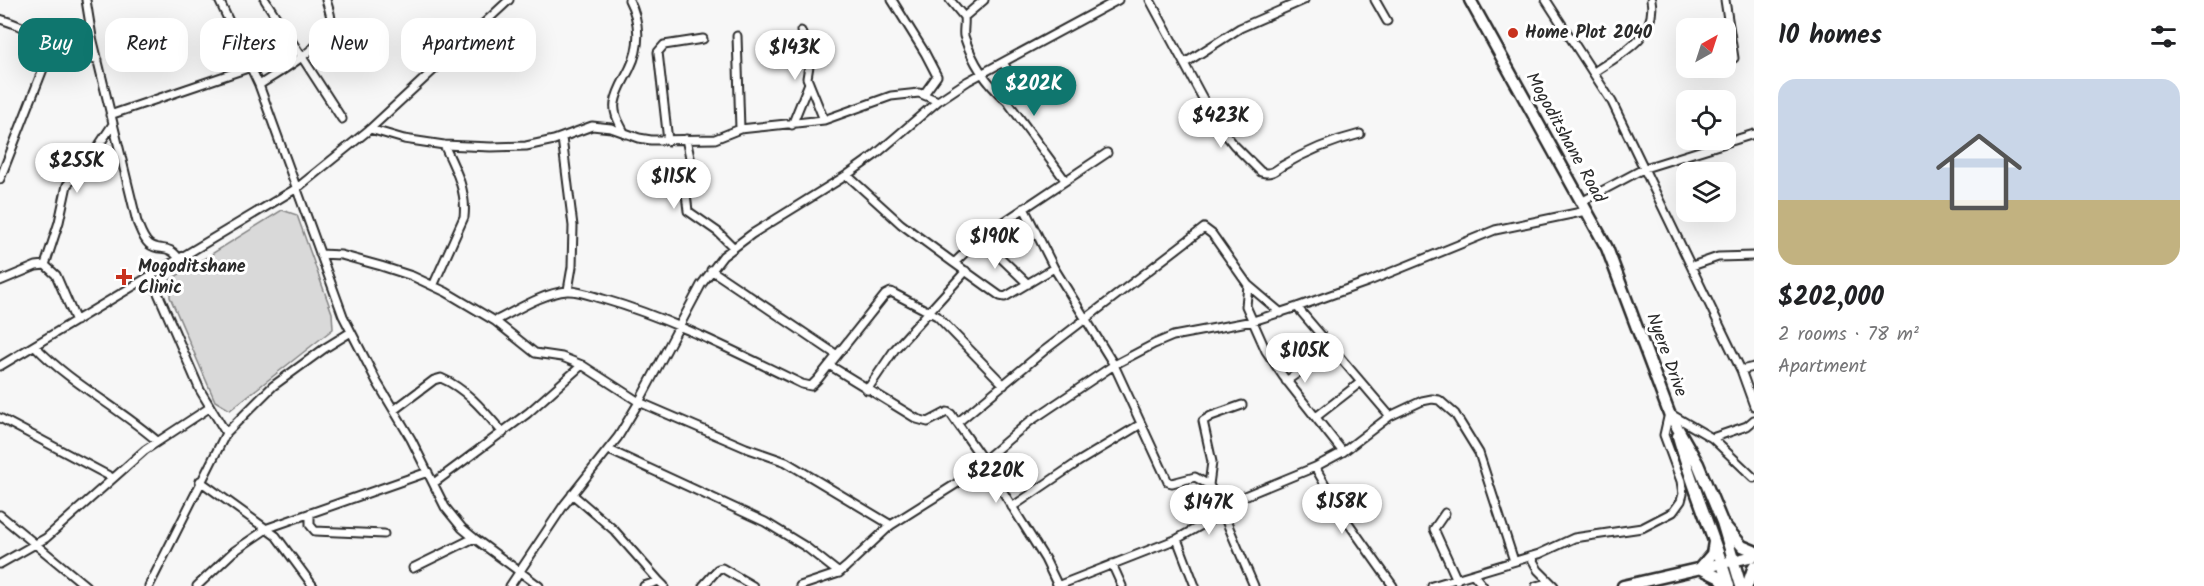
<!DOCTYPE html>
<html lang="en">
<head>
<meta charset="utf-8">
<style>
	:root { --surface:#fff; --page:#f6f6f6; --text:#202124; --muted:#757577; --accent:#0f766e }
	body { margin:0; font-family:Kalam,sans-serif; background:var(--page); color:var(--text); height:100vh; display:flex; flex-direction:column; font-size:22px; white-space:nowrap }
	* { box-sizing:border-box; margin:0 }
	p { font-size:20px; color:var(--muted) }
	.icon { flex:none; width:33px; height:33px; fill:none; stroke:currentColor; stroke-width:2; stroke-linecap:round; stroke-linejoin:round }
	.map { position:relative; flex:1; overflow:hidden }
	.panel { display:flex; flex-direction:column; background:var(--surface); width:450px }
	.panel>* { flex:none }
	.top-card { position:absolute; left:18px; top:18px; width:570px; height:54px; display:flex; gap:12px }
	.needle { width:39px; rotate:39deg }
	.controls { position:absolute; left:1676px; top:18px; display:grid; gap:12px }
	.controls a { display:grid; place-items:center; width:60px; height:60px; border-radius:12px; background:var(--surface); box-shadow:0 6px 24px #0002; font-size:30px }
	.price { position:absolute; translate:-50% -51px; padding:0 14px; border-radius:21px; background:#fff; color:#222; font-size:20px; line-height:39px; filter:drop-shadow(0 2px 3px #0008) }
	.price::after { content:''; position:absolute; left:50%; top:36px; width:18px; height:14px; margin-left:-9px; background:inherit; clip-path:polygon(0 0,100% 0,50% 100%) }
	.price.current { background:var(--accent); color:#fff }
	ul { padding:0; list-style:none }
	li { display:grid; align-content:center; gap:12px; height:318px; padding:0 24px }
	li span { display:grid; place-items:center; height:186px; border-radius:18px; color:#555 }
	li>.icon { margin-inline-start:auto }
	span .icon { width:108px; height:108px; fill:#fffc; stroke-width:1 }
	li b { font-size:26px }
	h2 { display:flex; justify-content:space-between; align-items:center; height:72px; padding:0 24px; font-size:26px }
	.chip { padding:0 21px; border-radius:18px; background:var(--surface); box-shadow:0 6px 24px #0002; font-size:21px; line-height:54px }
	.chip.current { background:var(--accent); color:#fff }
	main { display:flex; flex:1; min-height:0 }
	.map>svg:first-child { display:block }
</style>
</head>
<body>
<main>
<div class="map">
<svg width="1754" height="586" viewBox="0 0 1754 586">
	<rect width="100%" height="100%" fill="#f7f7f7"/>
	<filter id="ink" filterUnits="userSpaceOnUse"><feTurbulence type="fractalNoise" baseFrequency=".0167" numOctaves="2"/><feDisplacementMap in="SourceGraphic" scale="12" xChannelSelector="R" yChannelSelector="G"/><feConvolveMatrix kernelMatrix="1 2 1 2 8 2 1 2 1" color-interpolation-filters="sRGB"/></filter>
	<g filter="url(#ink)">
		<path fill="#d9d9d9" stroke="#828282" stroke-width="1.5" d="M282,210L297,215L332,313L333,329L230,410L215,401L170,297V280Z"/>
		<g fill="none" stroke-linecap="round" stroke-linejoin="round">
			<g stroke="#2b2b2b" stroke-width="11">
				<path id="street" d="M86,0L92,37L137,222C140,229 143,239 149,244C160,253 168,242 180,260
					M219,0L259,85L343,316L377,382L411,439L445,507L462,528L474,538L539,586
					M265,0L342,119
					M892,0L925,53L937,76L924,94
					M950,0L964,17
					M984,0L964,17C965,24 963,30 964,36C972,61 987,84 1006,100
					M1150,0L1215,121L1234,145L1261,172C1270,175 1275,171 1282,166C1307,151 1332,141 1360,134
					M1375,0L1387,21
					M1546,0L1612,102L1741,370L1754,406
					M1725,0L1734,58
					M0,19C34,29 64,49 98,60
					M801,31L810,60L807,78L824,120
					M737,36L740,129
					M1003,62L1010,75L1004,87L1007,101L1065,180
					M1185,63L1240,28L1304,0
					M1594,72C1619,55 1658,37 1651,0
					M259,85C275,75 330,43 331,24C332,16 328,7 326,0
					M110,115L251,67
					M792,125L809,83
					M370,129L404,139L444,145L491,147L526,146L554,140L592,126L611,128L639,138L651,140L715,139L740,129L824,120L891,96L919,93L938,101
					M625,134C620,124 613,114 615,103C617,90 625,79 630,68C641,46 640,21 629,0
					M562,138L573,226L572,267L568,290
					M686,139L691,162L686,194L688,211L718,232L733,247
					M668,141L658,52L664,45L703,39
					M847,175L901,224L954,263L980,238L1107,153
					M0,179L54,41
					M1581,202L1645,168L1754,134
					M1024,208L1054,268L1114,365L1168,482L1172,483L1195,477L1209,485L1215,495L1254,586
					M980,238L1028,284
					M320,254L341,255L381,266L412,276L446,292L495,321L535,353L562,357L582,365L639,402L746,448L786,462L891,525
					M954,263L1000,296L1005,297L1054,268
					M45,265L59,222L67,185L89,160L113,124
					M1692,266L1718,257L1754,256
					M711,270L837,355
					M151,277L200,390L226,433
					M0,281L36,266L45,265L56,275L76,321
					M1248,285L1281,313
					M433,286L464,217C467,190 455,168 444,145
					M1297,307L1390,416
					M495,321C517,310 543,293 567,291C578,290 592,296 603,299C673,319 737,353 802,384L811,386L818,379L885,295L891,292L937,316L1004,385
					M35,346C70,383 118,407 157,441
					M829,365L917,419L928,422L947,412L951,414L983,460L1045,559L1058,586
					M0,366L297,188L370,129L509,0
					M1741,370L1754,367
					M1286,381L1333,349
					M867,390L895,349L966,271
					M394,410L434,380L441,378C467,389 485,412 503,433
					M1316,417L1361,382
					M0,418L113,478
					M957,423L1045,350L1204,228L1212,234L1248,285L1246,306L1266,351L1283,376L1343,452
					M1712,438L1747,426L1754,420
					M609,450L765,522L806,547L839,573
					M1315,467L1342,514L1393,586
					M200,481L276,536L313,586
					M434,483L528,413L582,365
					M1209,485L1212,462L1203,421L1211,416L1242,405
					M572,494L614,530L659,581
					M1012,507L1078,462L1141,424
					M310,513V525L315,531L384,534
					M1445,513L1434,529L1457,580
					M0,515L86,586
					M1177,539L1195,586
					M1531,557L1538,570L1554,586
					M0,564L46,538L145,450L209,408
					M1112,564L1122,586
					M413,568L474,538
					M1474,575L1483,586
					M149,586L226,433L273,386L325,348L351,332
					M197,586L233,552L268,528L428,472
					M510,586L564,505L618,437L639,402L701,285L723,256L752,234L847,175L875,155L938,101L968,81L1118,0
					M644,586L659,581L664,586
					M703,586L718,569L722,568L753,586
					M800,586L839,573L846,567L891,525L956,484L1029,422L1114,365L1154,344L1173,336L1253,321L1297,307L1367,282L1495,230L1586,211
					M1057,586L1177,539L1223,513L1242,497L1315,467L1343,452L1390,416L1422,401L1432,399L1439,400L1455,414L1479,453L1514,561
					M1432,586L1539,554L1574,538L1642,528L1673,512L1681,501L1683,494L1681,481L1664,435L1669,413L1712,438L1754,478
					M1536,586L1550,582"/>
			</g>
			<g stroke="#2b2b2b" stroke-width="15">
				<path id="secondary" d="M1470,0L1607,248L1669,413L1698,464L1722,522L1741,586
					M1678,436C1692,487 1714,535 1729,586
					M1726,527L1742,546L1754,551
					M1714,542L1712,554L1700,568L1720,578L1726,586
					M1623,586L1754,556
					M1747,586L1754,566"/>
			</g>
			<use href="#street" stroke="#fff" stroke-width="7"/>
			<use href="#secondary" stroke="#fff" stroke-width="10"/>
		</g>
	</g>
	<g fill="#c8321e" stroke="#fff" stroke-width="2">
		<circle cx="1513" cy="33" r="6"/>
		<path d="M121 268h6v6h6v6h-6v6h-6v-6h-6v-6h6z"/>
	</g>
	<g text-anchor="middle" dominant-baseline="central" stroke-width="6" stroke-linejoin="round" paint-order="stroke">
		<g font-size="18" font-weight="bold" fill="#2b2b2b" stroke="#fff" text-anchor="start">
			<text x="1525" y="33">Home Plot 2040</text>
			<text x="138" y="267">Mogoditshane<tspan x="138" dy="21">Clinic</tspan></text>
		</g>
		<g font-size="18" fill="#2b2b2b" stroke="#fff">
			<text transform="translate(1565 138) rotate(61)">Mogoditshane Road</text>
			<text transform="translate(1666 355) rotate(70)">Nyere Drive</text>
		</g>
	</g>
</svg>
<div class="controls">
<a><svg class="needle" viewBox="-14 -14 28 28"><path d="M0-13l5 13h-10z" fill="#e53935"/><path d="M0 13l5-13h-10z" fill="#757577"/></svg></a>
<a><svg class="icon" aria-label="locate" viewBox="0 0 24 24"><circle cx="12" cy="12" r="6"/><path d="M12 2v4M12 18v4M2 12h4M18 12h4"/></svg></a>
<a><svg class="icon" aria-label="layers" viewBox="0 0 24 24"><path d="M12 4l9 5-9 5-9-5zM3 14l9 5 9-5"/></svg></a>
</div>
<b class="price" style="left:795px;top:81px">$143K</b>
<b class="price current" style="left:1034px;top:117px">$202K</b>
<b class="price" style="left:1221px;top:149px">$423K</b>
<b class="price" style="left:77px;top:194px">$255K</b>
<b class="price" style="left:674px;top:210px">$115K</b>
<b class="price" style="left:995px;top:270px">$190K</b>
<b class="price" style="left:1305px;top:384px">$105K</b>
<b class="price" style="left:996px;top:504px">$220K</b>
<b class="price" style="left:1342px;top:535px">$158K</b>
<b class="price" style="left:1209px;top:536px">$147K</b>
<div class="top-card">
<a class="chip current">Buy</a>
<a class="chip">Rent</a>
<a class="chip">Filters</a>
<a class="chip">New</a>
<a class="chip">Apartment</a>
</div>
</div>
<section class="panel">
<h2>10 homes<svg class="icon" aria-label="filters" viewBox="0 0 24 24"><path d="M4 7h16M4 17h16"/><circle cx="9" cy="7" r="2"/><circle cx="15" cy="17" r="2"/></svg></h2>
<ul>
<li><span style="background:linear-gradient(#c9d6e8 65%,#c2b280 0)"><svg class="icon" aria-label="home" viewBox="0 0 24 24"><path d="M3 11l9-7 9 7M6 9v11h12V9"/></svg></span><div><b>$202,000</b><p>2 rooms · 78 m²</p><p>Apartment</p></div></li>
</ul>
</section>
</main>
</body>
</html>
